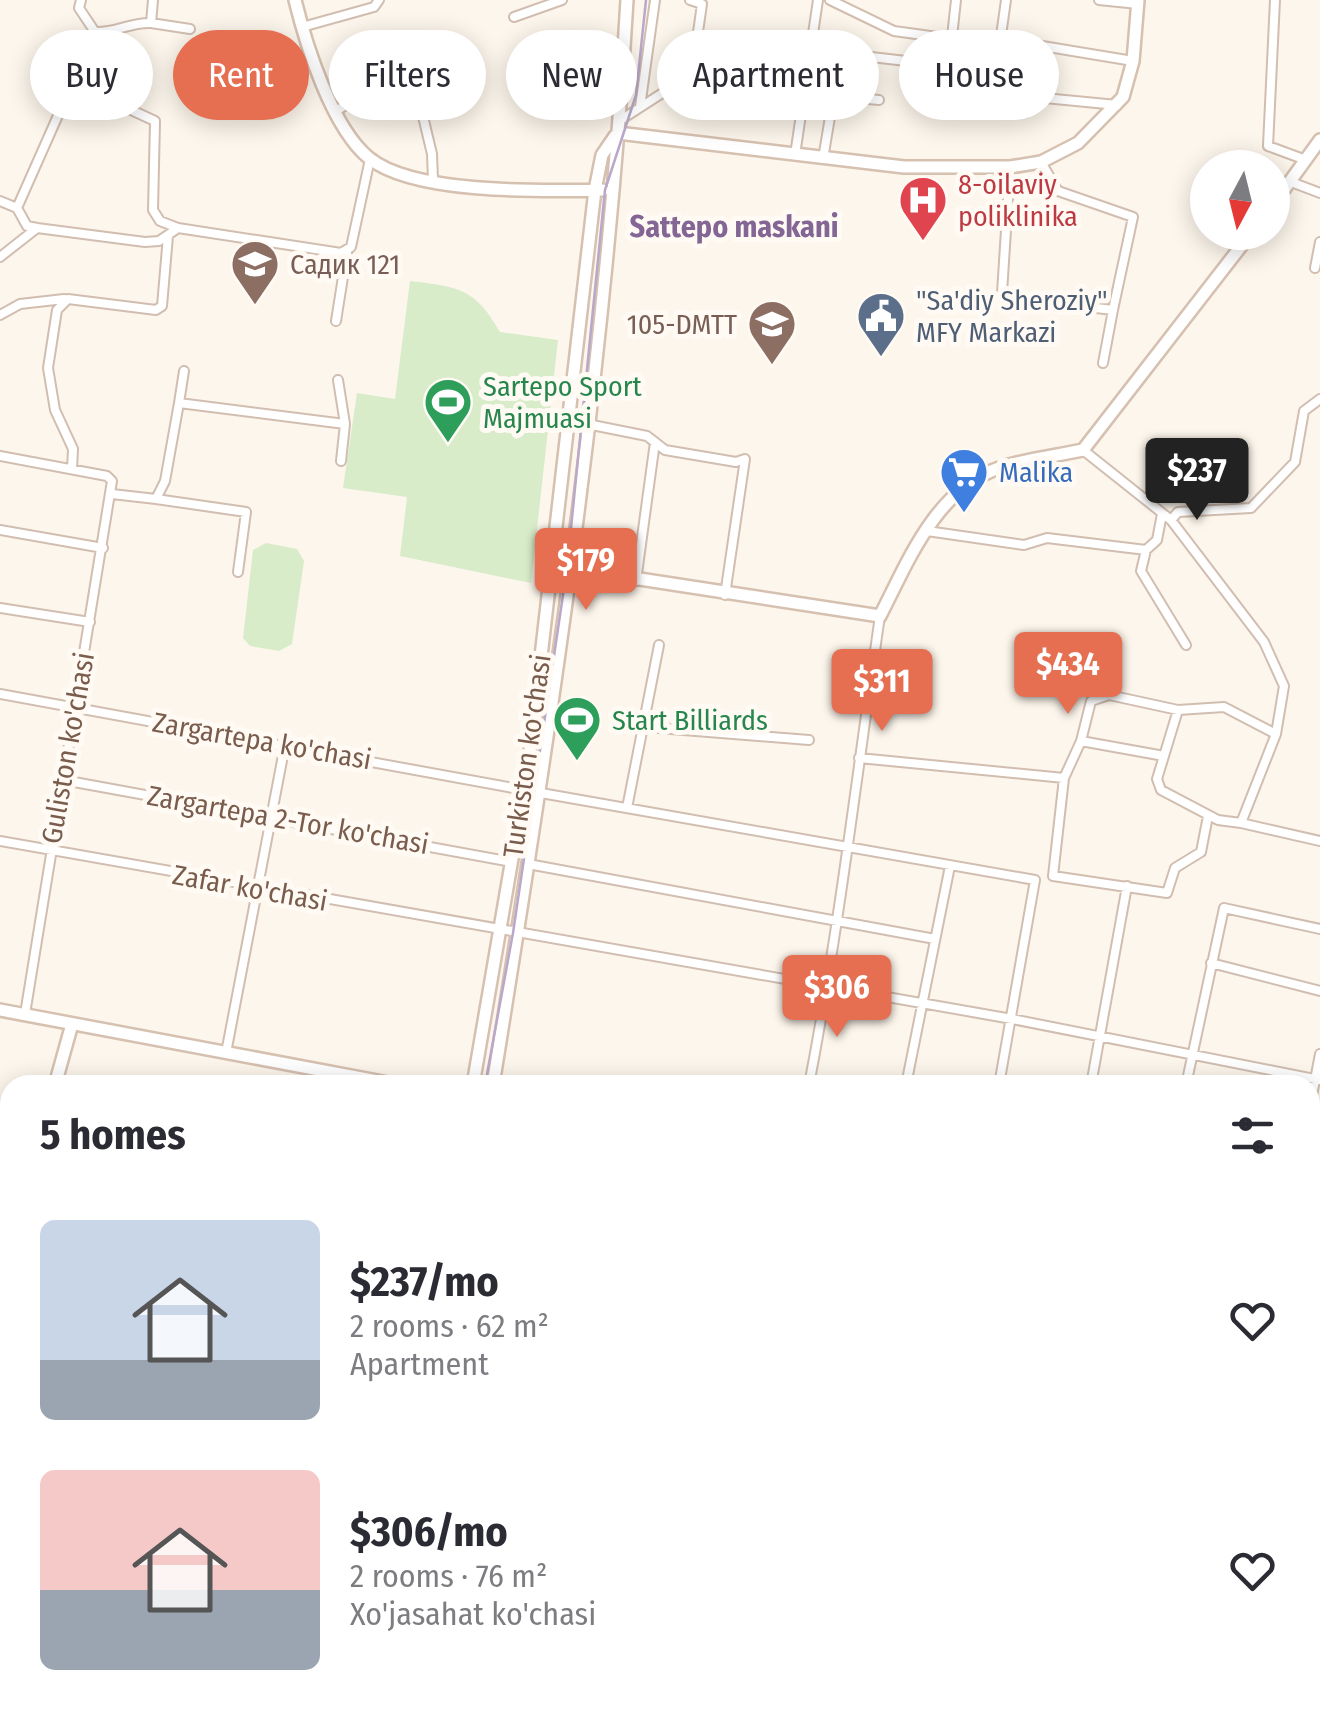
<!DOCTYPE html>
<html lang="en">
<head>
<meta charset="utf-8">
<style>
	:root { --surface:#fff; --page:#f7f7f7; --text:#2b2b33; --muted:#7c7c81; --accent:#e76f51 }
	body { margin:0; font-family:"Fira Sans Condensed",sans-serif; background:var(--page); color:var(--text); height:100vh; display:flex; flex-direction:column; font-size:38px; white-space:nowrap }
	* { box-sizing:border-box; margin:0 }
	p { font-size:32px; color:var(--muted) }
	.icon { flex:none; width:55px; height:55px; fill:none; stroke:currentColor; stroke-width:2; stroke-linecap:round; stroke-linejoin:round }
	.map { position:relative; flex:1; overflow:hidden }
	.drawer { position:absolute; left:0px; top:1075px; width:1320px; height:640px; display:flex; flex-direction:column; background:var(--surface); border-radius:30px 30px 0 0; box-shadow:0 5px 25px #0003 }
	.drawer>* { flex:none }
	.guide { position:absolute; left:30px; top:30px; width:1260px; height:90px; display:flex; gap:20px }
	.needle { width:65px; rotate:187deg }
	.tools { position:absolute; left:1190px; top:150px; display:grid; gap:20px }
	.tools a { display:grid; place-items:center; width:100px; height:100px; border-radius:50%; background:var(--surface); box-shadow:0 5px 25px #0003; font-size:50px }
	.price { position:absolute; translate:-50% -85px; padding:0 22px; border-radius:10px; background:var(--accent); color:#fff; font-size:32px; line-height:65px; filter:drop-shadow(0 2px 5px #0008) }
	.price::after { content:''; position:absolute; left:50%; top:60px; width:30px; height:22px; margin-left:-15px; background:inherit; clip-path:polygon(0 0,100% 0,50% 100%) }
	.price.on { background:#222; color:#fff }
	ul { padding:0; list-style:none }
	li { display:flex; align-items:center; gap:30px; height:250px; padding:0 40px }
	li span { display:grid; place-items:center; flex:none; width:280px; height:200px; border-radius:15px; color:#555 }
	li>.icon { margin-inline-start:auto }
	span .icon { width:120px; height:120px; fill:#fffc; stroke-width:1 }
	li b { font-size:42px }
	h2 { display:flex; justify-content:space-between; align-items:center; height:120px; padding:0 40px; font-size:42px }
	.tag { padding:0 35px; border-radius:45px; background:var(--surface); box-shadow:0 5px 25px #0003; font-size:35px; line-height:90px }
	.tag.on { background:var(--accent); color:#fff }
	.map>svg:first-child { display:block }
</style>
</head>
<body>
<div class="map">
<svg width="1320" height="1715" viewBox="0 0 1320 1715">
	<rect width="100%" height="100%" fill="#fdf6ec"/>
	<path fill="#d8ecc9" d="M410,281C459,287 475,288 500,332L558,340L531,583L400,556L407,497L343,488L357,393L395,399Z
		M266,543L297,549L304,561L292,644L279,651L250,646L243,638L253,550Z"/>
	<g fill="none" stroke-linecap="round" stroke-linejoin="round">
		<g stroke="#d1beb0" stroke-width="12">
			<path id="street" d="M153,0L151,23L190,29
				M830,0L894,31L952,39
				M956,0L945,101L950,109L982,108L993,93L1006,0
				M1099,0L1138,4
				M1275,0L1268,146L1306,160
				M514,17L562,0
				M302,27L374,7L379,0
				M95,32C116,33 130,22 151,23
				M1000,39L1133,61
				M811,50L949,66
				M75,84L155,121L153,210L160,221L178,228
				M416,87L432,154L433,180
				M993,93L1117,105
				M640,107L655,0
				M337,110L354,101L471,71
				M619,121L692,74L702,4L690,0
				M795,155L818,0
				M823,159L832,105L847,97L879,100
				M1041,162L1058,191L1133,217L1113,310
				M1010,167L1002,293L1009,298L1113,310L1103,363
				M1291,182L1320,193
				M0,201L17,208L27,226L37,228L145,242L159,241L178,228L341,253L351,247L370,159
				M17,208L95,32L79,8L81,0
				M0,257L37,228
				M1315,268L1320,242
				M0,315L20,304L64,299
				M336,321L347,252
				M338,380L345,424
				M179,403L184,371
				M587,424L647,436L665,450L736,462L745,459L725,595
				M1083,450L1171,520L1264,642L1284,686L1276,734L1241,823L1320,841
				M0,456L107,476L112,481L25,1014
				M72,469L73,449L55,410L48,368L57,310L68,299L156,310L162,306L168,236
				M112,494L156,499L165,481L179,403L345,424L341,461
				M156,499L246,512L238,572
				M1162,514L1157,540L1146,550L1141,571L1186,645
				M1171,520L1178,512L1251,508L1295,462L1304,411L1320,399
				M0,530L103,548
				M927,531L1024,545L1047,538L1146,550
				M636,581L655,442
				M0,608L90,622
				M0,694L524,790
				M646,727L809,740
				M1164,756L1178,710
				M859,758L1064,778L1081,741
				M1064,778L1053,876L1167,893L1175,868L1201,852L1208,816
				M63,780L512,862
				M541,793L1035,880L999,1085
				M627,808L659,645
				M1241,823L1218,820L1161,790L1157,779L1164,756L1081,741L1091,701L1109,695L1178,710L1224,707L1276,734
				M0,841L1012,1019L1320,1080
				M528,864L935,939
				M1211,963L1320,991
				M226,1053L285,745
				M809,1085C839,929 857,773 880,616
				M906,1085L950,866
				M1091,1085L1127,886
				M1186,1085L1224,908L1320,929
				M1310,1106L1320,1054
				M1310,1405L1320,1406
				M1310,1504L1320,1505
				M840,1705L841,1715
				M943,1705L944,1715
				M631,1715L633,1705
				M750,1715L751,1705
				M1220,1715V1705"/>
		</g>
		<g stroke="#d6c0b0" stroke-width="16">
			<path id="secondary" d="M295,0C306,45 332,128 369,158C414,195 546,191 603,190
				M618,133L904,167H1010L1041,162L1078,143L1123,97L1133,61L1138,0
				M1272,206L1320,140
				M568,568L880,616C908,562 935,490 999,468C1025,459 1055,456 1083,450L1252,232
				M0,1010L399,1085
				M55,1085L72,1024
				M473,1085L529,760L595,190L602,155L615,136
				M493,1085C551,726 606,364 627,0
				M1310,1248L1320,1250
				M0,1259L10,1237
				M0,1515L10,1516
				M0,1536L10,1538
				M968,1705L1033,1715
				M1097,1705L1159,1715"/>
		</g>
		<use href="#street" stroke="#fff" stroke-width="8"/>
		<use href="#secondary" stroke="#fff" stroke-width="11"/>
		<path stroke="#b9a8c9" stroke-width="2.5" d="M485,1085L513,933L567,568L605,190L636,95L646,0
			M0,1522L10,1524"/>
		<path stroke="#b9a8c9" stroke-width="2.5" stroke-dasharray="15 10" stroke-linecap="butt" d="M253,1705L259,1715"/>
	</g>
	<defs>
		<g id="hospital-pin" transform="scale(2.5)"><path d="M0 17L-7.5 6A9.5 9.5 0 1 1 7.5 6Z" fill="#e0444e" stroke="#fffaf3"/><path d="M-5-5h3v3.5h4V-5h3V5h-3V1.5h-4V5h-3Z" fill="#fff"/></g>
		<g id="school-pin" transform="scale(2.5)"><path d="M0 17L-7.5 6A9.5 9.5 0 1 1 7.5 6Z" fill="#8d6e63" stroke="#fffaf3"/><path d="M0-5L7-2L0 1L-7-2ZM-4 1L0 2.5L4 1V4Q0 6-4 4Z" fill="#fff"/></g>
		<g id="civic-pin" transform="scale(2.5)"><path d="M0 17L-7.5 6A9.5 9.5 0 1 1 7.5 6Z" fill="#5c6f8a" stroke="#fffaf3"/><path d="M-.6-6.5H3V-4.5H.6V-3L4-1V1h2V6H-6V1h2V-1L-.6-3ZM-1.2 2.5V6h2.4V2.5Z" fill="#fff"/></g>
		<g id="stadium-pin" transform="scale(2.5)"><path d="M0 17L-7.5 6A9.5 9.5 0 1 1 7.5 6Z" fill="#2e9e5b" stroke="#fffaf3"/><path d="M0-5a6.5 5 0 1 0 0 10a6.5 5 0 1 0 0-10ZM-3.5-1.8h7v3.6h-7Z" fill="#fff"/></g>
		<g id="supermarket-pin" transform="scale(2.5)"><path d="M0 17L-7.5 6A9.5 9.5 0 1 1 7.5 6Z" fill="#3f7fe0" stroke="#fffaf3"/><path d="M-6-5.5h2.5l.6 2H6L4.5 2H-2.5L-4.4-4H-6ZM-1.5 3.2a1.3 1.3 0 1 0 .1 0ZM3 3.2a1.3 1.3 0 1 0 .1 0Z" fill="#fff"/></g>
	</defs>
	<g fill-rule="evenodd">
		<use href="#hospital-pin" x="923" y="200"/>
		<use href="#school-pin" x="255" y="264"/>
		<use href="#civic-pin" x="881" y="316"/>
		<use href="#school-pin" x="772" y="324"/>
		<use href="#stadium-pin" x="448" y="402"/>
		<use href="#supermarket-pin" x="964" y="472"/>
		<use href="#stadium-pin" x="577" y="720"/>
	</g>
	<g text-anchor="middle" dominant-baseline="central" stroke-width="10" stroke-linejoin="round" paint-order="stroke">
		<g font-size="28" fill="#be3a42" stroke="#fffaf3" text-anchor="start">
			<text x="958" y="184">8-oilaviy<tspan x="958" dy="32">poliklinika</tspan></text>
		</g>
		<g font-size="28" fill="#785e54" stroke="#fffaf3" text-anchor="start">
			<text x="290" y="264">Садик 121</text>
			<text x="737" y="324" text-anchor="end">105-DMTT</text>
		</g>
		<g font-size="28" fill="#4e5e75" stroke="#fffaf3" text-anchor="start">
			<text x="916" y="300">"Sa'diy Sheroziy"<tspan x="916" dy="32">MFY Markazi</tspan></text>
		</g>
		<g font-size="28" fill="#27864d" stroke="#fffaf3" text-anchor="start">
			<text x="483" y="386">Sartepo Sport<tspan x="483" dy="32">Majmuasi</tspan></text>
			<text x="612" y="720">Start Billiards</text>
		</g>
		<g font-size="28" fill="#366cbe" stroke="#fffaf3" text-anchor="start">
			<text x="999" y="472">Malika</text>
		</g>
		<g font-size="28" fill="#7a5c4d" stroke="#fffaf3">
			<text transform="translate(262 741) rotate(10)">Zargartepa ko'chasi</text>
			<text transform="translate(68 748) rotate(-80)">Guliston ko'chasi</text>
			<text transform="translate(527 756) rotate(-82)">Turkiston ko'chasi</text>
			<text transform="translate(288 820) rotate(10)">Zargartepa 2-Tor ko'chasi</text>
			<text transform="translate(250 888) rotate(10)">Zafar ko'chasi</text>
		</g>
		<g font-size="30" font-weight="bold" fill="#846695" stroke="#fffaf3">
			<text x="734" y="227">Sattepo maskani</text>
		</g>
	</g>
</svg>
<div class="tools">
<a><svg class="needle" viewBox="-14 -14 28 28"><path d="M0-13l5 13h-10z" fill="#e53935"/><path d="M0 13l5-13h-10z" fill="#7c7c81"/></svg></a>
</div>
<b class="price on" style="left:1197px;top:523px">$237</b>
<b class="price" style="left:586px;top:613px">$179</b>
<b class="price" style="left:1068px;top:717px">$434</b>
<b class="price" style="left:882px;top:734px">$311</b>
<b class="price" style="left:837px;top:1040px">$306</b>
<div class="guide">
<a class="tag">Buy</a>
<a class="tag on">Rent</a>
<a class="tag">Filters</a>
<a class="tag">New</a>
<a class="tag">Apartment</a>
<a class="tag">House</a>
</div>
<section class="drawer">
<h2>5 homes<svg class="icon" aria-label="filters" viewBox="0 0 24 24"><path d="M4 7h16M4 17h16"/><circle cx="9" cy="7" r="2"/><circle cx="15" cy="17" r="2"/></svg></h2>
<ul>
<li><span style="background:linear-gradient(#c9d6e8 70%,#9aa5b1 0)"><svg class="icon" aria-label="home" viewBox="0 0 24 24"><path d="M3 11l9-7 9 7M6 9v11h12V9"/></svg></span><div><b>$237/mo</b><p>2 rooms · 62 m²</p><p>Apartment</p></div><svg class="icon" aria-label="heart" viewBox="0 0 24 24"><path d="M12 20l-8-8c-3-5 5-10 8-4 3-6 11-1 8 4z"/></svg></li>
<li><span style="background:linear-gradient(#f6c9c9 60%,#9aa5b1 0)"><svg class="icon" aria-label="home" viewBox="0 0 24 24"><path d="M3 11l9-7 9 7M6 9v11h12V9"/></svg></span><div><b>$306/mo</b><p>2 rooms · 76 m²</p><p>Xo'jasahat ko'chasi</p></div><svg class="icon" aria-label="heart" viewBox="0 0 24 24"><path d="M12 20l-8-8c-3-5 5-10 8-4 3-6 11-1 8 4z"/></svg></li>
</ul>
</section>
</div>
</body>
</html>
